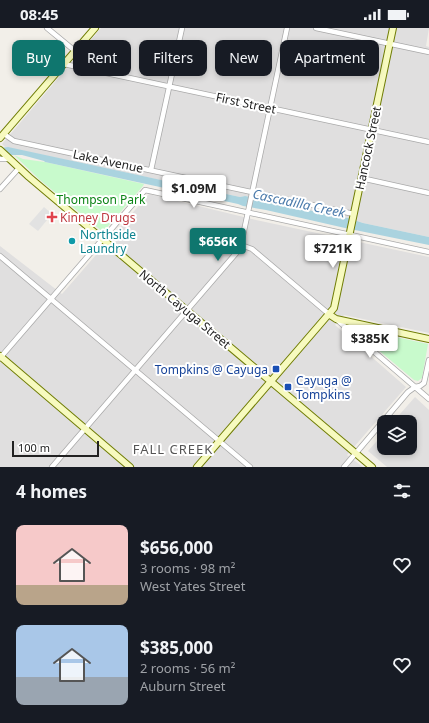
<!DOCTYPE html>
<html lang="en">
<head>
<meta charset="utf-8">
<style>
	:root { --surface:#171b24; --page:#242831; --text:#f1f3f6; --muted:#9ea1a6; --accent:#0f766e }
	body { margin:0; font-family:"Noto Sans",sans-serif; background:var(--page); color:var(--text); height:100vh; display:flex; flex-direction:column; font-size:15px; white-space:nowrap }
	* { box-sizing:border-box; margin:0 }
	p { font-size:13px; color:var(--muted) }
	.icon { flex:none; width:22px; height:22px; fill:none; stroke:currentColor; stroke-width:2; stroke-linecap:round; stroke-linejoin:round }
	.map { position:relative; height:439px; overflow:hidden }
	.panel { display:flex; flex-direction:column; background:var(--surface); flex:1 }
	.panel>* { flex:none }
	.hud { position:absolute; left:12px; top:12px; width:405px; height:36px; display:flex; gap:8px }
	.fabs { position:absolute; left:377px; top:387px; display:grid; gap:8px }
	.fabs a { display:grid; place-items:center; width:40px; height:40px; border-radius:8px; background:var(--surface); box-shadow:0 2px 6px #0003; font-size:20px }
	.scale { position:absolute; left:12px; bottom:10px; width:87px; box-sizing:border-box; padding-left:4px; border:2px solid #222; border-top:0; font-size:11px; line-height:14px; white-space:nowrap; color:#222; -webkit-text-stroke:3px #fff; paint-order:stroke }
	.price { position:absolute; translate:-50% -34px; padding:0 9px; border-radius:4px; background:#fff; color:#222; font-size:13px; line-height:26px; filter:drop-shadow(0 1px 2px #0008) }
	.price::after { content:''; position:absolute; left:50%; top:24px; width:12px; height:9px; margin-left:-6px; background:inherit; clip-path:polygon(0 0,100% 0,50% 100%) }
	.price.on { background:var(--accent); color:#fff }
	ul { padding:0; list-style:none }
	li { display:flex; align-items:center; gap:12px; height:100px; padding:0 16px }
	li span { display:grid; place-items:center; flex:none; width:112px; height:80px; border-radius:8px; color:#555 }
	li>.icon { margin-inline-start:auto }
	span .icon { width:48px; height:48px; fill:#fffc; stroke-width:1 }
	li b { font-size:17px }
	h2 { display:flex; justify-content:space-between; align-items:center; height:48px; padding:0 16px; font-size:17px }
	.pill { padding:0 14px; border-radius:8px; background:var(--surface); box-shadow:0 2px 6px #0003; font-size:14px; line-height:36px }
	.pill.on { background:var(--accent); color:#fff }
	.status { display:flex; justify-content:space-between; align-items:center; height:28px; padding:0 20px; background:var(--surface); direction:ltr }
	.status svg { height:11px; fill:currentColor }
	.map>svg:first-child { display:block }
</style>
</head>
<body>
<div class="status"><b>08:45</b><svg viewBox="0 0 49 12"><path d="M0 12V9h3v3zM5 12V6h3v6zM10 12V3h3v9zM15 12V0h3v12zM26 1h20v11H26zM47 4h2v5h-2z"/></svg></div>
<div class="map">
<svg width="429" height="439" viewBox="0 0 429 439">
	<rect width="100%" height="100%" fill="#f2efe9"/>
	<path fill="#e0dfdf" d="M101,0H429L426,18L429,19V209L363,195L348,190L293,179L281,178L261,171L245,168L240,169L5,119L2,116Z
		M149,166L256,192L429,229V305L344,287L335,297L406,359L347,427L363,439H0V218L62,266Z
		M415,369L429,382V439H387L368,423L384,405V420H410V394H393Z"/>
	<path fill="#c8facc" d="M14,127L23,131L45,134L144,156L143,158L103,204L40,152Z
		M359,301L428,316L422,350L418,353L414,352L357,304V303Z"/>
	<path fill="#e2e2e2" d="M44,179L52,186L38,203L29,196Z"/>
	<path fill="#aad3df" d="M8,119L240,169L245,168L261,171L281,178L293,179L348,190L363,195L429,209V217L345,200L266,182L243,178L238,176L45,134L44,133L22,127H0V120Z"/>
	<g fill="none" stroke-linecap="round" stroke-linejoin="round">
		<g stroke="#a9a9a9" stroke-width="6">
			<path id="street" d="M47,0L75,23
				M316,0L429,24
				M64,36L429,114
				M4,106L14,113L354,186
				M0,131H9
				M151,142L182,0
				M361,150L429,165
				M0,161L19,140
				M241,217L252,221L330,287
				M0,228L250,439
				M336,291L429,371
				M0,330L145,162L429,224
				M52,439L238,223L241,217L287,0
				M344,439L408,364L415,359L420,358L424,355L429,332"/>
		</g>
		<g stroke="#707d05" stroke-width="8">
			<path id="secondary" d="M0,110L95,0
				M0,122L29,149L372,439
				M330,287L336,291L429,311
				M0,328L130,439
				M197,439L334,280L393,0"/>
		</g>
		<use href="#street" stroke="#fff" stroke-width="4.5"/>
		<use href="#secondary" stroke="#f7fabf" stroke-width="6"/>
	</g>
	<path fill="#e0444e" stroke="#fff" stroke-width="1.5" d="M50 183h4v4h4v4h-4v4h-4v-4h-4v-4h4z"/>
	<circle fill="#0f9aa8" stroke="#fff" stroke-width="1.5" cx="72" cy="213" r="4"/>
	<g fill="#1a4fb4" stroke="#fff" stroke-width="1.5">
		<rect x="272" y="337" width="8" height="8" rx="2"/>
		<rect x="284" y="355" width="8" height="8" rx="2"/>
	</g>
	<g text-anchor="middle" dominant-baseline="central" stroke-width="4" stroke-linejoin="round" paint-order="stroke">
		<g font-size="12" fill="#222" stroke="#fff">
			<text transform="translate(246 75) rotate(12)">First Street</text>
			<text transform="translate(368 120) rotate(-78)">Hancock Street</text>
			<text transform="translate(108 133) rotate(12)">Lake Avenue</text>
			<text transform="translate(185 281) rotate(40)">North Cayuga Street</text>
		</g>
		<g font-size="12" fill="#0c8416" stroke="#fff">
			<text x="101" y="171">Thompson Park</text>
		</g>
		<g font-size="12" fill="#be3a42" stroke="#fff" text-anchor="start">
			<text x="60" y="189">Kinney Drugs</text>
		</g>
		<g font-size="12" fill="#0d838f" stroke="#fff" text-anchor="start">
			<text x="80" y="206">Northside<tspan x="80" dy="14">Laundry</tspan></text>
		</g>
		<g font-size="12" fill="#164399" stroke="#fff" text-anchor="end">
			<text x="268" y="341">Tompkins @ Cayuga</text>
			<text x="296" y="352" text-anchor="start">Cayuga @<tspan x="296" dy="14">Tompkins</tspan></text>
		</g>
		<g font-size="13" font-style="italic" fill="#4a7aab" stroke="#fff">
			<text transform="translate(299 175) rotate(12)">Cascadilla Creek</text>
		</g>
		<g font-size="13" letter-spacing="1" fill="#555" stroke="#fff">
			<text x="173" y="421">FALL CREEK</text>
		</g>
	</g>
</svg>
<div class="fabs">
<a><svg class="icon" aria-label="layers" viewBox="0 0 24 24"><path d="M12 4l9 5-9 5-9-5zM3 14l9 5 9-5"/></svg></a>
</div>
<div class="scale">100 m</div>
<b class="price" style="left:194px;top:181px">$1.09M</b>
<b class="price on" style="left:218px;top:234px">$656K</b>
<b class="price" style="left:333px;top:241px">$721K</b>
<b class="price" style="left:370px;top:331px">$385K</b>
<div class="hud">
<a class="pill on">Buy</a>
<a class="pill">Rent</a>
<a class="pill">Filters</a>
<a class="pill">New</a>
<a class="pill">Apartment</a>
</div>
</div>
<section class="panel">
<h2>4 homes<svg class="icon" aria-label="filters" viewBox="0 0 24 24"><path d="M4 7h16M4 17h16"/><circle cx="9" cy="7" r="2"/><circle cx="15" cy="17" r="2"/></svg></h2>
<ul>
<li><span style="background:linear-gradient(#f6c9c9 75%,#b9a48a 0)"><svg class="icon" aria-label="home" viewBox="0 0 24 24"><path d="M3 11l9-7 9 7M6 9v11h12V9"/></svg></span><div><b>$656,000</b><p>3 rooms · 98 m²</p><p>West Yates Street</p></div><svg class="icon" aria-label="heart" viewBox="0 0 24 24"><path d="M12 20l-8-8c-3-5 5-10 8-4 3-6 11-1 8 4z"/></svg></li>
<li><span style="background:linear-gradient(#a9c7e8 65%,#9aa5b1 0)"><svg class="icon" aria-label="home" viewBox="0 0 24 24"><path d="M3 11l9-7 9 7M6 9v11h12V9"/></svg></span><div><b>$385,000</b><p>2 rooms · 56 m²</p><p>Auburn Street</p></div><svg class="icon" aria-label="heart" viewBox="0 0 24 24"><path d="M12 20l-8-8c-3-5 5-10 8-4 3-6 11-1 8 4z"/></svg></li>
</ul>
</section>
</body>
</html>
